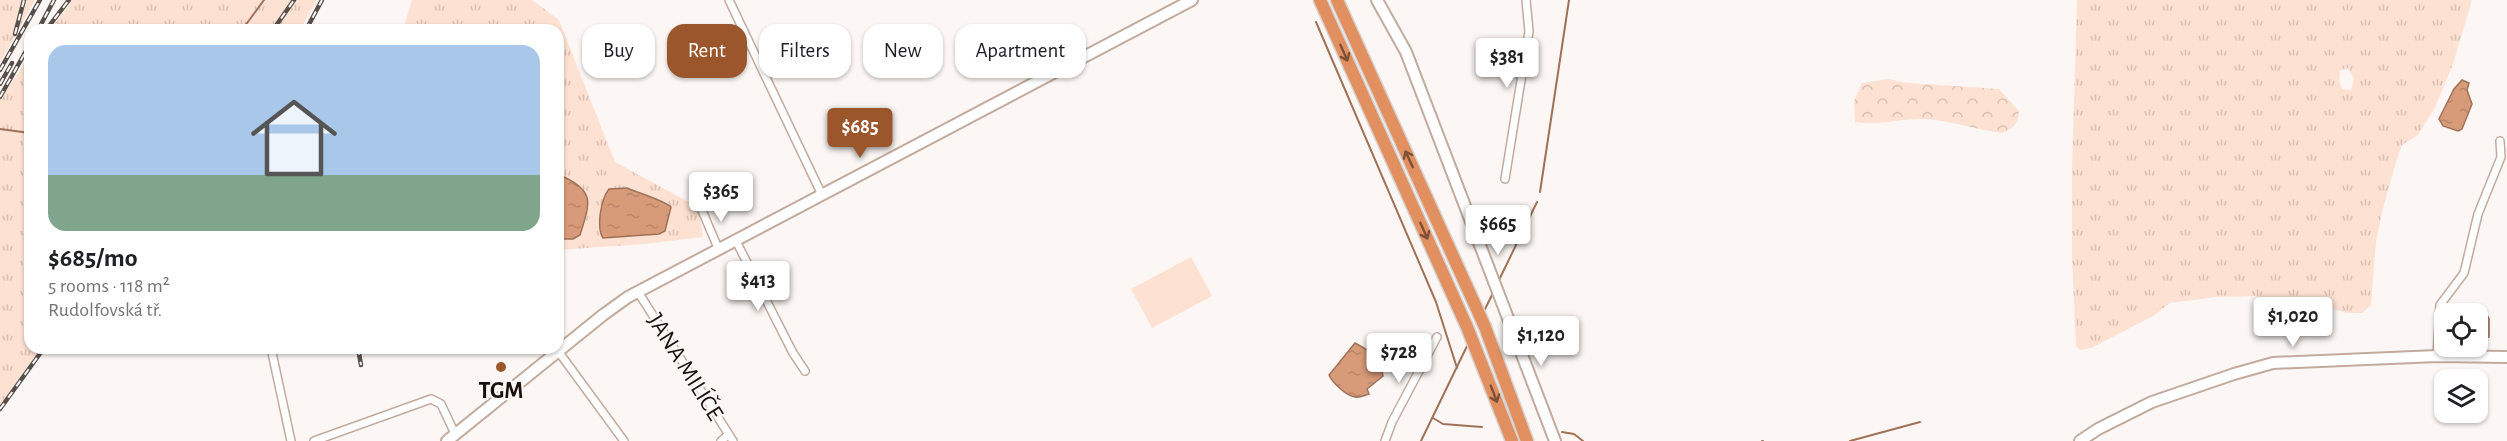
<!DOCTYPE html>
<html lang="en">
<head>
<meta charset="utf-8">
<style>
	:root { --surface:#fff; --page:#f6f6f6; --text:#202124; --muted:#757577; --line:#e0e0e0; --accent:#9c562b }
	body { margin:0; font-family:"Alegreya Sans",sans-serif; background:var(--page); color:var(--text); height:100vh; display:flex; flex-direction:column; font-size:22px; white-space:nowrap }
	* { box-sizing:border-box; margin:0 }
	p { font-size:20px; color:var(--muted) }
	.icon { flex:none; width:33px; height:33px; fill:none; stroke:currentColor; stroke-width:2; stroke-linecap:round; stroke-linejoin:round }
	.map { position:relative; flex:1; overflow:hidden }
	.details { position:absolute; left:24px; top:24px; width:540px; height:330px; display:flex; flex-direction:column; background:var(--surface); border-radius:18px; box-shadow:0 2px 4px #0004 }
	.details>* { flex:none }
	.top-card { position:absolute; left:582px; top:24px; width:570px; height:54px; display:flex; gap:12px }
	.fabs { position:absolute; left:2434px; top:303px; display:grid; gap:12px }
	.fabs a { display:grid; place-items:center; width:54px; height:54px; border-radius:12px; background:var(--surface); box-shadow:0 2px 4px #0004; font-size:30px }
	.price { position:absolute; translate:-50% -51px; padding:0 14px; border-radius:6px; background:#fff; color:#222; font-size:20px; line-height:39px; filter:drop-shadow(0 2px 3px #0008) }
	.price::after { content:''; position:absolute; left:50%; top:36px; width:18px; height:14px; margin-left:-9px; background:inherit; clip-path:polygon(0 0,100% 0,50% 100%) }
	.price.current { background:var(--accent); color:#fff }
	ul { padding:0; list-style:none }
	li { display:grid; align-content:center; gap:12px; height:318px; padding:0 24px }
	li+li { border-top:2px solid var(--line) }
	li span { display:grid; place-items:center; height:186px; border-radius:18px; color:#555 }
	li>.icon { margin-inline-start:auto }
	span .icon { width:108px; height:108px; fill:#fffc; stroke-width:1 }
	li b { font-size:26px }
	.chip { padding:0 21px; border-radius:18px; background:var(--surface); box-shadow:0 2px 4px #0004; font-size:21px; line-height:54px }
	.chip.current { background:var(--accent); color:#fff }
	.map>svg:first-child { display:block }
</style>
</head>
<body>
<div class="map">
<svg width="2507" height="441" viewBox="0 0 2507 441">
	<defs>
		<pattern id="grass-tufts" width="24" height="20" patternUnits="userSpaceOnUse" patternTransform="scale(1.5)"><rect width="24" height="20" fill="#fde1d2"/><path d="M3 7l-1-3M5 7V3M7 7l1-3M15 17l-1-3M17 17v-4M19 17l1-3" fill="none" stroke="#d8c0b3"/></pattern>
		<pattern id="forest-crowns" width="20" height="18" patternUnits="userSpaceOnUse" patternTransform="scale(1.5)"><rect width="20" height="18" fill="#fde1d2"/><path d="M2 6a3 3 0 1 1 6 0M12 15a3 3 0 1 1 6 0" fill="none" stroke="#d8c0b3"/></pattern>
		<pattern id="water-ripples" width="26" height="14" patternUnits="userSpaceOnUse" patternTransform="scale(1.5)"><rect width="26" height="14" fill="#d89b79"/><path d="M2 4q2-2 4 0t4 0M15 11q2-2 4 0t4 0" fill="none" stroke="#b98467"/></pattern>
	</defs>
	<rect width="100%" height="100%" fill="#fcf7f4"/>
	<path fill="url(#grass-tufts)" fill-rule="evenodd" d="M0,0H35L0,63Z
		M73,0H317L300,30H50Z
		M412,0H532L559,20L615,162L698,207L703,237L644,244L558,250V239L567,240L572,180L558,174V30H403ZM627,188L652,199L665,202L599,232Z
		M2077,0H2472L2453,64L2435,107L2418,135L2402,145L2396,162L2382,212L2376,242L2371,305L2362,313H2347L2329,308H2308L2254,296L2216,297L2170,303L2153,316L2091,348L2080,350L2076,346L2072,259V168ZM2348,68L2354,79L2351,90L2342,89L2339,81L2340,71Z
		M30,55V348H41L0,405V100Z"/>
	<path fill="url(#forest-crowns)" d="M1888,79L1909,83L1999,89L2019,111C2018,124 2014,128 2002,133C1976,130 1950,120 1924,119C1901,118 1878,126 1855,122L1854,101L1862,83Z"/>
	<path fill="#fde1d2" d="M1191,257L1212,296L1152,328L1131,289Z"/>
	<path fill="url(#water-ripples)" stroke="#9f7258" stroke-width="1.5" d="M825,27L834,42L814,54L805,38Z
		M2462,80L2469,83L2467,90L2472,104L2462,129L2458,131L2443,126L2439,119L2454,89Z
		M558,174C595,191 591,200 580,235L573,239H558Z
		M627,188C638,193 663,200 671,207L665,231L659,234L603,238C596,227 601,199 609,189Z
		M2471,310L2485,311L2489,319V337L2478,338V314L2463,313Z
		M1355,343L1378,356L1383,376L1367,389L1369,394C1365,395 1359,398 1355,397C1346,396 1332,382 1329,375Z"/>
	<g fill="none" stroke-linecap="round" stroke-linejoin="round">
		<path stroke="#9f7258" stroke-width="2" d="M1316,22L1436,302L1457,368
			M242,30L264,0
			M0,129L30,133
			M1540,192L1569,0
			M1499,280L1537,202
			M1483,313L1494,291
			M1433,418L1443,424L1482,427
			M1562,432L1574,434L1583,441
			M1421,441L1469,342
			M1762,441H1763
			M1850,441L1920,422"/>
		<g stroke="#c2ab9e" stroke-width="10">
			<path id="street" d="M729,0L822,195
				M1505,179L1529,31L1526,0
				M701,208L718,248
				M735,239L793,353L805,371
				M638,292L733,441
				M271,348L291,441
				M558,351L624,441
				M2437,356L2440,305L2464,273L2478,214L2501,157L2500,141
				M314,441L431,399L441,404L455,434
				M721,441L728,435
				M1385,441L1392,422L1437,337"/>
		</g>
		<g stroke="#c2ab9e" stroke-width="14">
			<path id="secondary" d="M1377,0L1406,52L1555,441
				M447,441L603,315L628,297L1192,0
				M2080,441L2098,429L2152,402L2234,374L2273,363L2437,356L2507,357"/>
		</g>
		<g stroke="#d6d4d3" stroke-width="15">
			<path id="highway" d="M1320,0L1467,327L1512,441
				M1337,0L1485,327L1527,441"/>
		</g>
		<use href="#street" stroke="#fff" stroke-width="7"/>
		<use href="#secondary" stroke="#fff" stroke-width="10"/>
		<use href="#highway" stroke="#e39060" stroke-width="12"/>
		<g stroke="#564f4a" stroke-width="4.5">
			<path id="rail" d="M38,30L54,0
				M46,30L69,0
				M273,30L294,0
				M306,30L322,0
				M15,34L24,0
				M0,70L40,0
				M0,84L12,63
				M0,97L30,44
				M358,348L361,365
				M0,409L44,348"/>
		</g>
		<use href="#rail" stroke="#fcf7f4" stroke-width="2" stroke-dasharray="7" stroke-linecap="butt"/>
	</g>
	<defs><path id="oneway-shaft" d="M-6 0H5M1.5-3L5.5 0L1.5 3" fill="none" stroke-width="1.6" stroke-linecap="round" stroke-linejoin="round" transform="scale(1.5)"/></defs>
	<g stroke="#7e5036">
		<use href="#oneway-shaft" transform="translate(1344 53) rotate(66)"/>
		<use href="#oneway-shaft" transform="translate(1409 159) rotate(-115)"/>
		<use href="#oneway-shaft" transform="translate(1424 231) rotate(66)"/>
		<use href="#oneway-shaft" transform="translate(1494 394) rotate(69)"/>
	</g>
	<circle fill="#9c562b" stroke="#fcf7f4" stroke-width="2" cx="501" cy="367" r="6"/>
	<g text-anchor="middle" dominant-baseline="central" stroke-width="4.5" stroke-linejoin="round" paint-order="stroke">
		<g font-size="24" fill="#19110c" stroke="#fcf7f4">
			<text transform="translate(685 367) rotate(58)">JANA MILÍČE</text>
		</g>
		<g font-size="24" font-weight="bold" fill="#19110c" stroke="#fcf7f4">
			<text x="501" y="391">TGM</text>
		</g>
	</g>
</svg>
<div class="fabs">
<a><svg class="icon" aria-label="locate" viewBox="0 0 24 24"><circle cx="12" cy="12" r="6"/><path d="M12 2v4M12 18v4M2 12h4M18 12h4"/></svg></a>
<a><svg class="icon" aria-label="layers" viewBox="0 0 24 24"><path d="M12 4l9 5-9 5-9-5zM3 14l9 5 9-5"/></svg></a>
</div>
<b class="price" style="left:1507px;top:89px">$381</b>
<b class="price current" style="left:860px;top:159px">$685</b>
<b class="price" style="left:721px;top:223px">$365</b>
<b class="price" style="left:1498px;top:256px">$665</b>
<b class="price" style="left:758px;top:312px">$413</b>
<b class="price" style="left:2293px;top:348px">$1,020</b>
<b class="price" style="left:1541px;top:367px">$1,120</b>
<b class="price" style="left:1399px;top:384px">$728</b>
<div class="top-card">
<a class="chip">Buy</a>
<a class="chip current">Rent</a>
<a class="chip">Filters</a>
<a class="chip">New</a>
<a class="chip">Apartment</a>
</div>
<section class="details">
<ul>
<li><span style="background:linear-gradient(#a9c7e8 70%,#7fa58c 0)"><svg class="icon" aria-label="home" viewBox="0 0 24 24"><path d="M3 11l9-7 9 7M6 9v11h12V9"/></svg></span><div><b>$685/mo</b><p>5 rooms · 118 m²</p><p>Rudolfovská tř.</p></div></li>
</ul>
</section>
</div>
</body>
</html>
